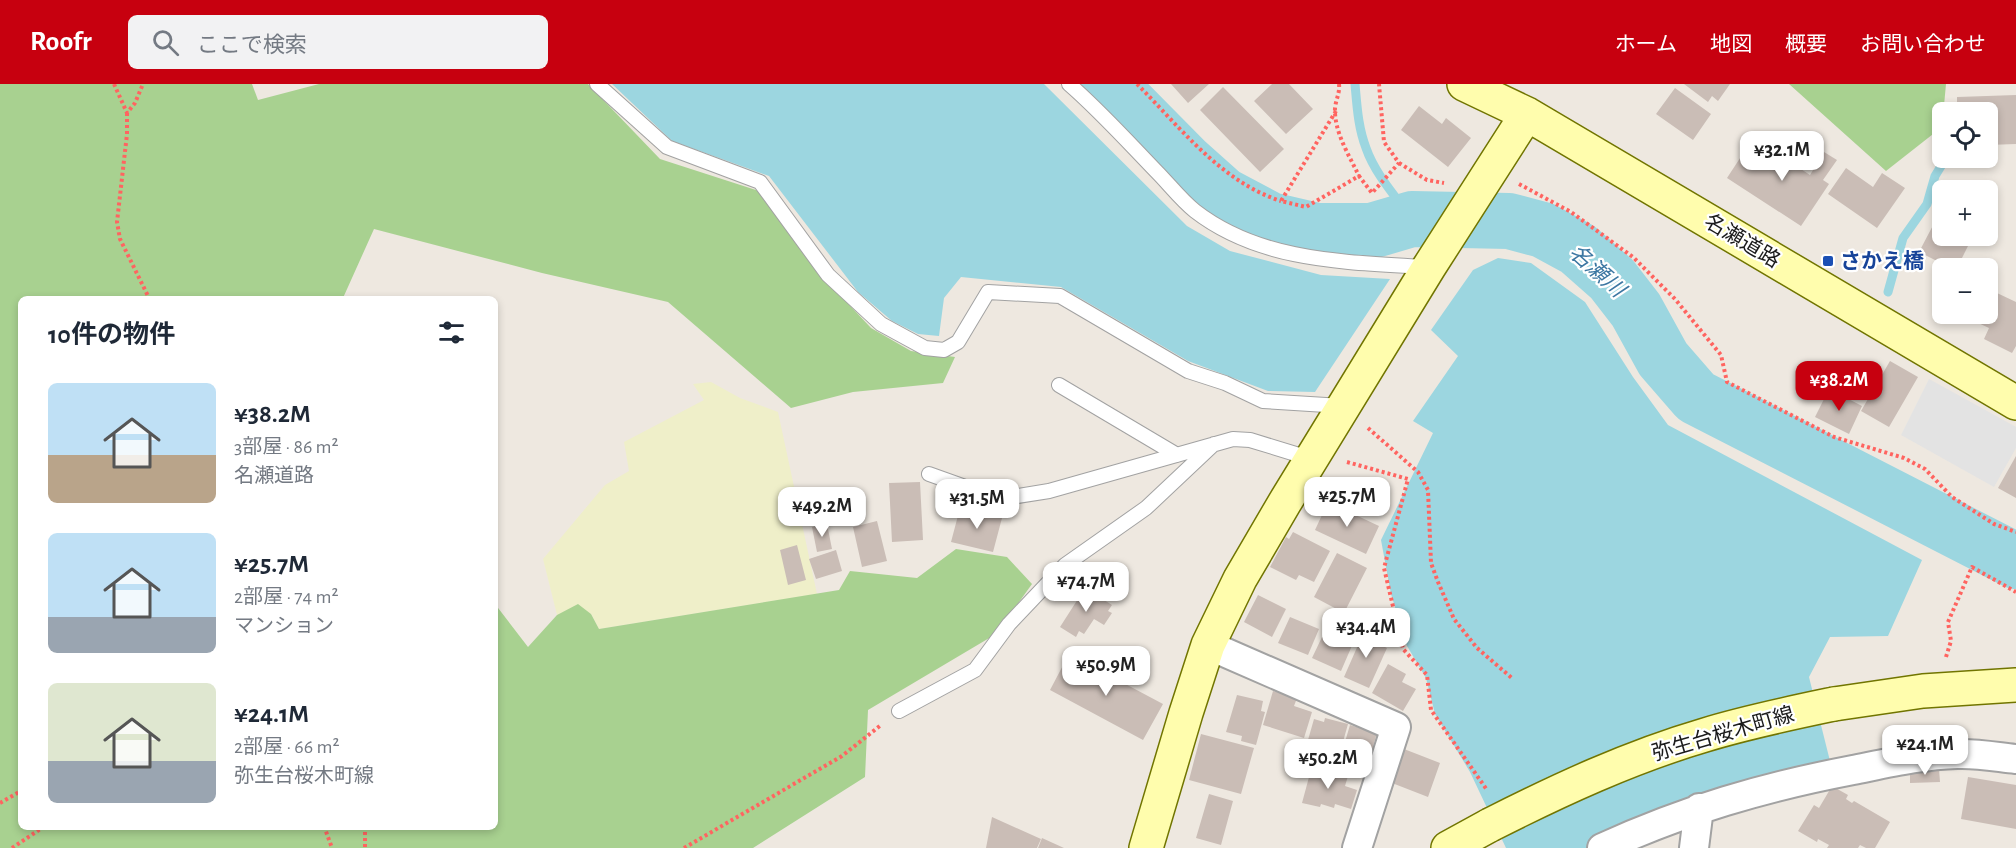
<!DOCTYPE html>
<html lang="ja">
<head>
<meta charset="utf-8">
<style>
	:root { --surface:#fff; --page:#f2f2f3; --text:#1f2937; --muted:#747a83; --accent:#c7000f }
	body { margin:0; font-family:"Alegreya Sans","Noto Sans JP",sans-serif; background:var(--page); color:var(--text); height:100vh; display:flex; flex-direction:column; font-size:22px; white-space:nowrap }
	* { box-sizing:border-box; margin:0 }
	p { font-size:20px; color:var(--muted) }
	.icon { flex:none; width:33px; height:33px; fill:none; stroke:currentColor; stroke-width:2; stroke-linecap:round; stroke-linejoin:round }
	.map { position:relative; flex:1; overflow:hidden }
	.drawer { position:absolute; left:18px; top:212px; width:480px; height:534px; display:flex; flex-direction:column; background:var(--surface); border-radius:9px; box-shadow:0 3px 9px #0003 }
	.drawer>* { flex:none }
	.buttons { position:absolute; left:1932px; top:18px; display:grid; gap:12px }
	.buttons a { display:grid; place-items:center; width:66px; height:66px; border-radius:9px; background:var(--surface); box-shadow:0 3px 9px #0003; font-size:30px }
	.price { position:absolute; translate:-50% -51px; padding:0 14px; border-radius:12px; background:#fff; color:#222; font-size:20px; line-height:39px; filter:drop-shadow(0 2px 3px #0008) }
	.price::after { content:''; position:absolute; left:50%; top:36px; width:18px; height:14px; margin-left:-9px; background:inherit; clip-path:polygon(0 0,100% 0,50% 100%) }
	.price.active { background:var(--accent); color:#fff }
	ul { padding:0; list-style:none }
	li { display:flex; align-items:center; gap:18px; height:150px; padding:0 30px }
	li span { display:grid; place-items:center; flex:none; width:168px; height:120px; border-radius:9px; color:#555 }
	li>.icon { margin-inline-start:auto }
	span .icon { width:72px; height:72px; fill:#fffc; stroke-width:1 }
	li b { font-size:26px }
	h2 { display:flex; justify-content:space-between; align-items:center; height:72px; padding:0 30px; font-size:26px }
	header { display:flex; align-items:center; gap:36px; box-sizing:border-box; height:84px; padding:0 30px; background:var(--accent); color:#fff }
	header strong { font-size:28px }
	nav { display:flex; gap:33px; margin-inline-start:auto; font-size:21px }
	.search { width:420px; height:54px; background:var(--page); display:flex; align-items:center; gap:15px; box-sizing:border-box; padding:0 21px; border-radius:9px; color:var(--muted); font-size:22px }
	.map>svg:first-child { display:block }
</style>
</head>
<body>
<header>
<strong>Roofr</strong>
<div class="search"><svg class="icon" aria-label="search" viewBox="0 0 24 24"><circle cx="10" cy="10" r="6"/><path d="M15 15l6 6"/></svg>ここで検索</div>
<nav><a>ホーム</a><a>地図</a><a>概要</a><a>お問い合わせ</a></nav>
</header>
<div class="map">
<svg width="2016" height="764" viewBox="0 0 2016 764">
	<rect width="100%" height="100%" fill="#eee8e0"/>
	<path fill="#efefc9" d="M711,298L740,314L778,328L817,510L599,545L591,530L578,521L557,531L543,475L605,401L629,387L624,358L704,316L693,300Z"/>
	<path fill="#a8d190" d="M0,0H252L258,16L319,0H588L660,75L759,107L827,197L871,244L911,267L955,273L943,299L853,308L791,324L668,218L542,189L374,145L343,214H21V742H495V520L528,563L557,531L578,520L591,530L599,545L839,506L850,487L917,494L956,465L1007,473L1032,500L996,550L868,626L865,693L753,764H0Z
		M1789,0H1946L1942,43L1886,87Z"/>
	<path fill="#e3e3e3" d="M1929,295L2016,343V364L1994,403L1901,351Z"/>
	<path fill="#9cd6e0" d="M612,0H1044L1187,142L1230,167L1321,191L1390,195L1315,308L1268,307L1188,277L1061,203L961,193L944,214L939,252L918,250L892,237L858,208L769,92L672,57Z
		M1498,174L1531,179L1585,218L1633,293L1668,341L1922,476L1888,552L1830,553L1809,593L1831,681L1592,764H1506L1470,688L1435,630L1426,594L1407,562L1391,510L1381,456L1433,349L1413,337L1458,272L1431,246L1473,186Z"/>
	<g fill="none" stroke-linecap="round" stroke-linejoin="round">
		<path stroke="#9cd6e0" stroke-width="9" d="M1355,0C1357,22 1358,43 1366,64C1375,90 1396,113 1412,135
			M1888,208L1903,154L1927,120L1935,92L1946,74"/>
		<path stroke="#9cd6e0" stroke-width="56" d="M1109,0L1186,78L1223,111L1270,136L1317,147H1371L1412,135L1509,137L1543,146L1578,165L1612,195L1636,226L1663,275L1696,313L2016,477"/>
	</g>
	<path fill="#cabdb6" d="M1171,0H1209L1188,19Z
		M1272,0H1289L1313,25L1286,50L1254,17Z
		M1684,0H1730L1718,17L1712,12L1708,18Z
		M1223,3L1284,65L1260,88L1200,26Z
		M1675,4L1711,30L1693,56L1656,30Z
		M2016,11V60L1988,61V28H1957V13Z
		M1419,22L1442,40L1446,34L1471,54L1448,83L1401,46Z
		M1760,58L1810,91L1824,68L1837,76L1823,96L1829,100L1801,142L1727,94L1746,65L1752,69Z
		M1846,84L1873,103L1882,89L1905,104L1877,144L1828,110Z
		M1940,128L1942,129V152H1973L1960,178L1972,184H1951L1919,168Z
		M1997,209L2016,218V262L2012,269L1984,255L1989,244L1974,237L1978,230H1988V213L1993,216Z
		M1890,277L1918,293L1889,343L1861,327Z
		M1829,305L1862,322L1849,350L1815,333Z
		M2016,372V414L1998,404Z
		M920,398L923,456L892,458L889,399Z
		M1328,418L1379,442L1366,470L1315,446Z
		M960,424L1002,434L993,468L951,458Z
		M877,437L887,477L862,483L853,443Z
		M827,440L832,465L817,468L812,443Z
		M1293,448L1330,467L1314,498L1299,491L1296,496L1270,483L1286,453L1289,455Z
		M797,461L806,496L788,501L780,466Z
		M836,466L842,487L816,495L809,475Z
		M1337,469L1367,484L1344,529L1314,513Z
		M1085,504L1112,521L1108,527L1112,529L1104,541L1094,535L1084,550L1079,547L1076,553L1060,543Z
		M1258,511L1286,525L1272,553L1244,538Z
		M1290,533L1319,545L1308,571L1278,559Z
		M1333,537L1348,545L1345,553L1354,557L1341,587L1312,574L1322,553L1325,555Z
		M1366,543L1381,550L1377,559L1387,564L1369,604L1344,593Z
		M1069,570L1163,620L1143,656L1050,606Z
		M1388,580L1406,590L1402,598L1416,605L1403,627L1372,609Z
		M1273,607L1297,614L1294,622L1312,628L1304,654L1263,641Z
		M1237,611L1263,617L1261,627L1265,628L1256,661L1241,657L1242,652L1226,648Z
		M1325,634L1348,640L1337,679L1304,670L1314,635L1324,638Z
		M1350,641L1377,649L1366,686L1339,678Z
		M1201,650L1254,664L1241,710L1189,696Z
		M1404,665L1440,679L1428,713L1392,699Z
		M1312,682L1348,692L1345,702L1357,706L1351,725L1335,720L1334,724L1321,720L1320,723L1302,719Z
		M1939,685L1940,698L1910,699V686Z
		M1968,693L2016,701V745L1961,735Z
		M1832,702L1848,711L1846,715L1852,719L1854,717L1890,738L1875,764H1866L1860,761L1858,764H1827L1829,761L1818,755L1817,758L1798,747L1814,721L1819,724Z
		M1209,710L1233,717L1221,761L1196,754Z
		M992,733L1041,755L1037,764H986Z
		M1042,754L1064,764H1038Z"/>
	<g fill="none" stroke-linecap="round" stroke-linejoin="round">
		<g stroke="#a2a2a2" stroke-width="16">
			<path id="lane" d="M597,0L667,63L760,98L828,191L881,240L925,264L944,266L958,258L988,208L1060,212L1188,287L1225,299L1263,317L1342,322
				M1069,0C1100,27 1128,58 1156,87C1169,100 1181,116 1195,127C1261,178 1346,178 1426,183
				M1059,301L1177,371
				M929,390L999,415L1049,407L1233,355L1250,356L1312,375
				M899,627L975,586L1009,540L1065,481L1146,424L1214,360"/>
		</g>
		<g stroke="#a2a2a2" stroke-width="32">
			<path id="street" d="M1208,561L1396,643L1357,764
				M1602,764C1685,726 1764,703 1853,686C1888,679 1922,671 1957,670C1976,669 1997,673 2016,675
				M1694,764L1699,724"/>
		</g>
		<g stroke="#717500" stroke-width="36">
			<path id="secondary" d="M1464,0L1527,30L2016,319
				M1834,620L1923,607L2016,601
				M1146,764L1186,629L1208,561L1240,495L1285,418L1429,183L1527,30
				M1448,764L1490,741"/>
		</g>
		<path stroke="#ff6460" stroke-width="4" stroke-dasharray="3 3" stroke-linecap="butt" d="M114,0L127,29L135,19L143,0
			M1137,0C1180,43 1221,98 1281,117
			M1339,0C1340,9 1336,15 1335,24C1334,48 1349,71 1359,92
			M1336,27L1281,117L1306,123L1359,92L1372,109L1399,79L1384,58L1379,0
			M127,29V50L117,138L120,155L149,214
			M1399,79L1427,96L1444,99
			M1519,100L1571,128L1633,173L1675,215L1721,271L1727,298L1834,353L1904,374L1925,385L1952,413L1994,440L2016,448
			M1368,344L1418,388L1428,406L1431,479L1438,498L1454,535L1477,564L1513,595
			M1347,378L1408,395L1384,484L1403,565L1427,591L1431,626L1487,706
			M1946,573L1951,557L1948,538L1972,483L2016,508
			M0,719L21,707
			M324,742L332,764
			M365,742V764
			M12,764L45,742
			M684,764L842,672L881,641"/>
		<use href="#lane" stroke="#fff" stroke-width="14"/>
		<use href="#street" stroke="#fff" stroke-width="28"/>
		<use href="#secondary" stroke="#fffdad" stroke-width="33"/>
		<g stroke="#717500" stroke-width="36" stroke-linecap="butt">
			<path id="secondary-bridge" d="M1490,741C1559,706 1630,673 1705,651C1747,638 1791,629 1834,620"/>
		</g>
		<use href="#secondary-bridge" stroke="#fffdad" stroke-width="33"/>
	</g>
	<rect fill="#1a4fb4" stroke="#fff" stroke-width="2" x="1822" y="171" width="12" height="12" rx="3"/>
	<g text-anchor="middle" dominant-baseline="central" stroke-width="4.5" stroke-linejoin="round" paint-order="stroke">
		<g font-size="21" fill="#1b1b1b" stroke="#fff">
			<text transform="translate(1742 157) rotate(31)">名瀬道路</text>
			<text transform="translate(1723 650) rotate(-16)">弥生台桜木町線</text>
		</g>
		<g font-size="21" font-weight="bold" fill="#164399" stroke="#fff" text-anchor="start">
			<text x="1840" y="177">さかえ橋</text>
		</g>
		<g font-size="22" font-style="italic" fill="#3c77a2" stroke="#fff">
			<text transform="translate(1597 187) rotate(42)">名瀬川</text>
		</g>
	</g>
</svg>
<div class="buttons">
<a><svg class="icon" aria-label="locate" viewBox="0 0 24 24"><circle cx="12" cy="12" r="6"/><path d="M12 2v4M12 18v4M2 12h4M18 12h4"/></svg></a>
<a>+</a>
<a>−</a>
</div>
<b class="price" style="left:1782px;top:98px">¥32.1M</b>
<b class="price active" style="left:1839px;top:328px">¥38.2M</b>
<b class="price" style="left:1347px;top:444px">¥25.7M</b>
<b class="price" style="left:977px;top:446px">¥31.5M</b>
<b class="price" style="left:822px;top:454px">¥49.2M</b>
<b class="price" style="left:1086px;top:529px">¥74.7M</b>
<b class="price" style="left:1366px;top:575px">¥34.4M</b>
<b class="price" style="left:1106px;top:613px">¥50.9M</b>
<b class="price" style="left:1925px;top:692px">¥24.1M</b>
<b class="price" style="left:1328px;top:706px">¥50.2M</b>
<section class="drawer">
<h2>10件の物件<svg class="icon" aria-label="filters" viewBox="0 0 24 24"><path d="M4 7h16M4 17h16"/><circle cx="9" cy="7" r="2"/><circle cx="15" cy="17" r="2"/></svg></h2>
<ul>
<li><span style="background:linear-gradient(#bfe0f5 60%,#b9a48a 0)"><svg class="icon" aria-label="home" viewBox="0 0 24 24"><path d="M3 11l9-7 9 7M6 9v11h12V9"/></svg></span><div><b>¥38.2M</b><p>3部屋 · 86 m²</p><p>名瀬道路</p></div></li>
<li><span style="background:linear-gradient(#bfe0f5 70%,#9aa5b1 0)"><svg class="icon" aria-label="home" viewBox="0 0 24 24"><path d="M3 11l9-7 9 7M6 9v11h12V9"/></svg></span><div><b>¥25.7M</b><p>2部屋 · 74 m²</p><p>マンション</p></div></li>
<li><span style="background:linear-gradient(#dfe7d0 65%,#9aa5b1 0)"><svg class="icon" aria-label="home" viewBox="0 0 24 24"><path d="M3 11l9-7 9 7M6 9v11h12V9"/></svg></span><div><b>¥24.1M</b><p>2部屋 · 66 m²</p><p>弥生台桜木町線</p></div></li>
</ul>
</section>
</div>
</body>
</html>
